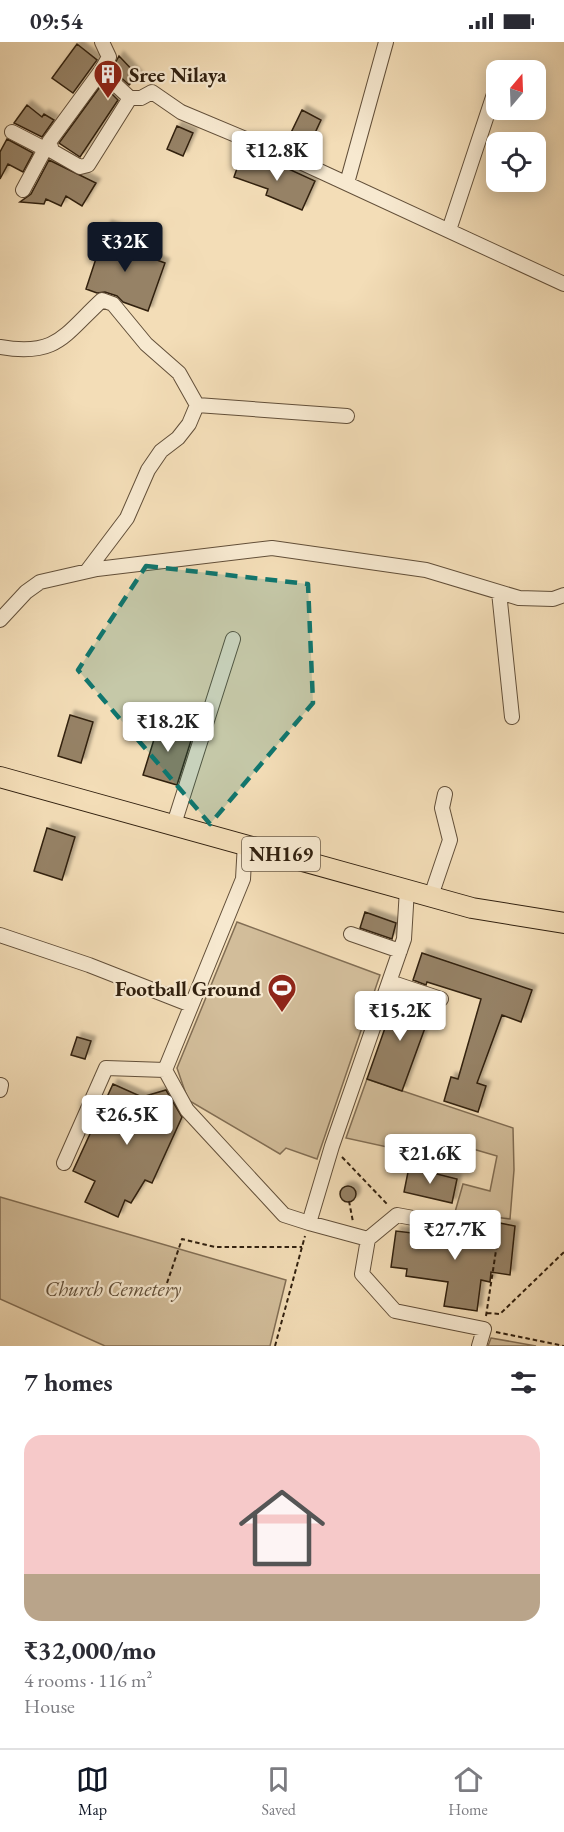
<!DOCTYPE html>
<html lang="en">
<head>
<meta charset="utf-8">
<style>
	:root { --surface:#fff; --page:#f2f2f3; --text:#2b2b33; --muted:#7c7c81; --line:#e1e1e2; --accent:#111827 }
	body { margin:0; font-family:"EB Garamond",serif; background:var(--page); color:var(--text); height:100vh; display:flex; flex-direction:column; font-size:22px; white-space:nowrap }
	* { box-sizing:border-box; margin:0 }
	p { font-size:20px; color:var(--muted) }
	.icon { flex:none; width:33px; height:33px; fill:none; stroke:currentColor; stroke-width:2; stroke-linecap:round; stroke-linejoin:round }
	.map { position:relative; height:1304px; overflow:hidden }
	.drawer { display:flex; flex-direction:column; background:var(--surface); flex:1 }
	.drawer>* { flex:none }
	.needle { width:39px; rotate:19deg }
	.buttons { position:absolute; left:486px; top:18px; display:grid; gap:12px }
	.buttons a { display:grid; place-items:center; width:60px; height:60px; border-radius:12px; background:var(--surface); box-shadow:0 3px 15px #0003; font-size:30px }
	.price { position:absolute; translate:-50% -51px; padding:0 14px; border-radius:6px; background:#fff; color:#222; font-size:20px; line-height:39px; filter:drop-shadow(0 2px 3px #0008) }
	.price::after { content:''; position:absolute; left:50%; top:36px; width:18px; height:14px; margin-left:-9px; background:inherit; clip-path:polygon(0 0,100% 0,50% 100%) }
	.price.active { background:var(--accent); color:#fff }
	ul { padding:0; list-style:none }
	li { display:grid; align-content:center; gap:12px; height:318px; padding:0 24px }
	li span { display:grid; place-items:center; height:186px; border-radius:18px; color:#555 }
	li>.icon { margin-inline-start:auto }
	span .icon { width:108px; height:108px; fill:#fffc; stroke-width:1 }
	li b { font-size:26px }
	h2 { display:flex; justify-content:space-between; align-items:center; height:72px; padding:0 24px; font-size:26px }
	.status { display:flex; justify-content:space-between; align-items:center; height:42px; padding:0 30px; background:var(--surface); direction:ltr }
	.status svg { height:16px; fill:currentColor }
	.tabs { display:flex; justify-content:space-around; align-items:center; height:84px; border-top:2px solid var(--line); background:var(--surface); font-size:16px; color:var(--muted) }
	.tabs a { display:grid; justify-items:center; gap:3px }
	.tabs .active { color:var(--accent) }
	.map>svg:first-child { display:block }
</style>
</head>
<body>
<div class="status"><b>09:54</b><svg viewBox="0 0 49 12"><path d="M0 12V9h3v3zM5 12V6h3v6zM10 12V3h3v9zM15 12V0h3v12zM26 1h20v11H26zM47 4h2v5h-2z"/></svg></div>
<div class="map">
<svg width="564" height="1304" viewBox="0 0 564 1304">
	<defs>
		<filter id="shadow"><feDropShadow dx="4.5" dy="-4.5" stdDeviation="1.5" flood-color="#0004"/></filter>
	</defs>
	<rect width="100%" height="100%" fill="#f3ddb7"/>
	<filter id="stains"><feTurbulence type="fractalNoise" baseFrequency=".00333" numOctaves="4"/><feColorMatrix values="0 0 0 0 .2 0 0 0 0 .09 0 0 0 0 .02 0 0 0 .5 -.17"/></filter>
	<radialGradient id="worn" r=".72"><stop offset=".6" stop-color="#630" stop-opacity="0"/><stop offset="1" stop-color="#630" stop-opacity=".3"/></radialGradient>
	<path fill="#d2bd9a" stroke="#826e54" stroke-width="1.5" d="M237,880L380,933L317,1117L286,1106L280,1112L188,1058L177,1026Z
		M367,1037L513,1086L514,1128L510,1177L455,1170L463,1142L490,1149L497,1114L466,1105L460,1121L346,1096Z
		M0,1155L286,1238L270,1304H105L0,1257Z
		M491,1296L536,1304H488Z"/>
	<path fill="#968266" stroke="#31200f" stroke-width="1.5" filter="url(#shadow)" d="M77,2L97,18L73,51L52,36Z
		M119,14L138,34L129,43L112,27Z
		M102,42L118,58L80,115L59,101Z
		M27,63L42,75L44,72L54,78L42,95L14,81Z
		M302,68L321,78L307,108L287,99Z
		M177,84L193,91L183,114L167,107Z
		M7,97L33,111L23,130L8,122L0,137V110Z
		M241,115L277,129L280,123L315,139L302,168L266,153L268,147L234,135Z
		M49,118L96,141L82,164L66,154L61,164L46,157L44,162L20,160L31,152Z
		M107,183L119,187L114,202L165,221L148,269L123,260L117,254L105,250L97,251L86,247Z
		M70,673L93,680L81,721L58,714Z
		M160,678L194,689L177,743L143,733Z
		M47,786L75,795L62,838L34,829Z
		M365,870L396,881L392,897L360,886Z
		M422,911L532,948L521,980L502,973L477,1041L486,1044L478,1070L444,1059L451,1035L458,1037L481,957L427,940L426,943L413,938Z
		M397,952L433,964L402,1049L367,1037Z
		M77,995L91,999L85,1017L71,1013Z
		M113,1042L142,1055L166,1048L182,1075L152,1141L145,1138L131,1161L125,1158L118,1175L85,1160L95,1139L73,1129Z
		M409,1125L457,1137L452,1161L404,1150Z
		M340 1152a8 8 0 1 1 16 0a8 8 0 1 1-16 0Z
		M500,1181L515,1184L510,1233L491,1230L490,1240L481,1238L477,1269L444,1264L448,1240L406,1234L407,1227L391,1225L396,1189L412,1191L413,1187L497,1199Z"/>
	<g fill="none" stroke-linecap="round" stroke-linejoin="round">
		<g stroke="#624f39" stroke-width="16">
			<path id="minor" d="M102,0L109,15L101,29L130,56H141L152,50L181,70L298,119L564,242
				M101,29L49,100L52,109L80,125L88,123L130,56
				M12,90L45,107
				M347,141L386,0
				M23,148L45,107L51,105
				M449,188L496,46
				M0,305C57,315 64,293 102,258L113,262L146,302L179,331L197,363L189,382L178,396L161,409L148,428L127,476L87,529
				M197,363L347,374
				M499,550L512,675
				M0,578L26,550L40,540L97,527L272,506L426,528L519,556L553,557L564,553
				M174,782L233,597
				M407,847L404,897L332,1104L309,1181L368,1197L397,1173L424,1178
				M431,854L450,798L442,766L445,752
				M351,892L400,909
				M0,893L89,923L191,963
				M390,940L441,957
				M165,1028L243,837L245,801
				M165,1028L187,1068L284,1173L309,1181
				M0,1048L1,1043
				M64,1121L106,1026L165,1028
				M432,1180L491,1189
				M368,1197L362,1232L395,1269L484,1287L479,1304"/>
		</g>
		<g stroke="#31200f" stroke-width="22">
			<path id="highway" d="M0,735L472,866L564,881"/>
		</g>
		<path stroke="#31200f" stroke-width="2" stroke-dasharray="4.5 3" stroke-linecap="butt" d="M342,1115L388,1163
			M349,1159L353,1180
			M167,1241L182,1197L215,1205H302
			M487,1271L500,1272L564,1210
			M486,1274L497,1202H494
			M496,1290L564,1304
			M275,1304L305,1194"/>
		<use href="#minor" stroke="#f7e9d0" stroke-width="14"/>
		<use href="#highway" stroke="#f3ddb7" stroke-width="20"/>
	</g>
	<path fill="#0f766e" fill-opacity="0.2" stroke="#0f766e" stroke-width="4.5" stroke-dasharray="12 8" stroke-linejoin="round" d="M146,524L308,542L313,661L210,782L78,628Z"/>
	<defs>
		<g id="building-pin" transform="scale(1.5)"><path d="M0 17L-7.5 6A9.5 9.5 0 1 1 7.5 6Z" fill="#8f2418" stroke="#f7e9d0"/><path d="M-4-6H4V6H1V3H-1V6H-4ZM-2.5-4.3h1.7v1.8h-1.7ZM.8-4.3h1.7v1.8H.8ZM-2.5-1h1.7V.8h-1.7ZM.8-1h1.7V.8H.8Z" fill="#fff"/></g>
		<g id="stadium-pin" transform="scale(1.5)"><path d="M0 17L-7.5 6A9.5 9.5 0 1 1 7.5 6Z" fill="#8f2418" stroke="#f7e9d0"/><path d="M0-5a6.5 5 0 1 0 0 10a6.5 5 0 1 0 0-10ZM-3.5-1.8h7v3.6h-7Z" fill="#fff"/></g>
	</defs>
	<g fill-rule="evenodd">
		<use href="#building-pin" x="108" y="32"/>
		<use href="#stadium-pin" x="282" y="946"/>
	</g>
	<g text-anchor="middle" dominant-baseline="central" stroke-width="4.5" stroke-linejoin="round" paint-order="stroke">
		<rect fill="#f7e9d0" stroke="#6c5c49" stroke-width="1.5" x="242" y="795" width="78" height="34" rx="4.5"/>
		<g font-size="20" font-weight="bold" fill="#31200f">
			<text x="281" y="812">NH169</text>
		</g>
		<g font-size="21" font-weight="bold" fill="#31200f" stroke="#f7e9d0" text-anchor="start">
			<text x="129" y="32">Sree Nilaya</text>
			<text x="261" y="946" text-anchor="end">Football Ground</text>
		</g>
		<g font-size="21" font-style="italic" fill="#614f39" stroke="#f7e9d0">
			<text x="113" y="1246">Church Cemetery</text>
		</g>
	</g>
	<rect width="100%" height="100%" filter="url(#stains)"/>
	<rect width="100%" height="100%" fill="url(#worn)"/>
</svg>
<div class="buttons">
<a><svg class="needle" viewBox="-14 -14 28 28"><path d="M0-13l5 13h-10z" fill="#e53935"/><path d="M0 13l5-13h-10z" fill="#7c7c81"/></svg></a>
<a><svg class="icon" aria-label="locate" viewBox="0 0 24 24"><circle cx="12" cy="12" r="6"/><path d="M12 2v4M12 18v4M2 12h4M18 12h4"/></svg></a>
</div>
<b class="price" style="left:277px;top:140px">₹12.8K</b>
<b class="price active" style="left:125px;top:231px">₹32K</b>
<b class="price" style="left:168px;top:711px">₹18.2K</b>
<b class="price" style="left:400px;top:1000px">₹15.2K</b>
<b class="price" style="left:127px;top:1104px">₹26.5K</b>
<b class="price" style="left:430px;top:1143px">₹21.6K</b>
<b class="price" style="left:455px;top:1219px">₹27.7K</b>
</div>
<section class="drawer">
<h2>7 homes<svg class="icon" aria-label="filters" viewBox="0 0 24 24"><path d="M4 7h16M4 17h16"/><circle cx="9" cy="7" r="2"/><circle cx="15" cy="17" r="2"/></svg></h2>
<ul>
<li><span style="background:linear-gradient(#f6c9c9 75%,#b9a48a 0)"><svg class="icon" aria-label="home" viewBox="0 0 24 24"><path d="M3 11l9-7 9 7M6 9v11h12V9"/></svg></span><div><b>₹32,000/mo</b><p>4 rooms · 116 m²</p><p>House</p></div></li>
</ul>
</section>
<nav class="tabs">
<a class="active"><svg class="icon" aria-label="map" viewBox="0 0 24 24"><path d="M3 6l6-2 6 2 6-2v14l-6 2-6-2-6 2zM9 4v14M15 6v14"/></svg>Map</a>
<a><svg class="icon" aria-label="saved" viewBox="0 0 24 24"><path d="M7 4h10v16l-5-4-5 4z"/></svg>Saved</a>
<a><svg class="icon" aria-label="home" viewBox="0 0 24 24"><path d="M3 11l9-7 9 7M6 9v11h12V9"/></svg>Home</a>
</nav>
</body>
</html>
